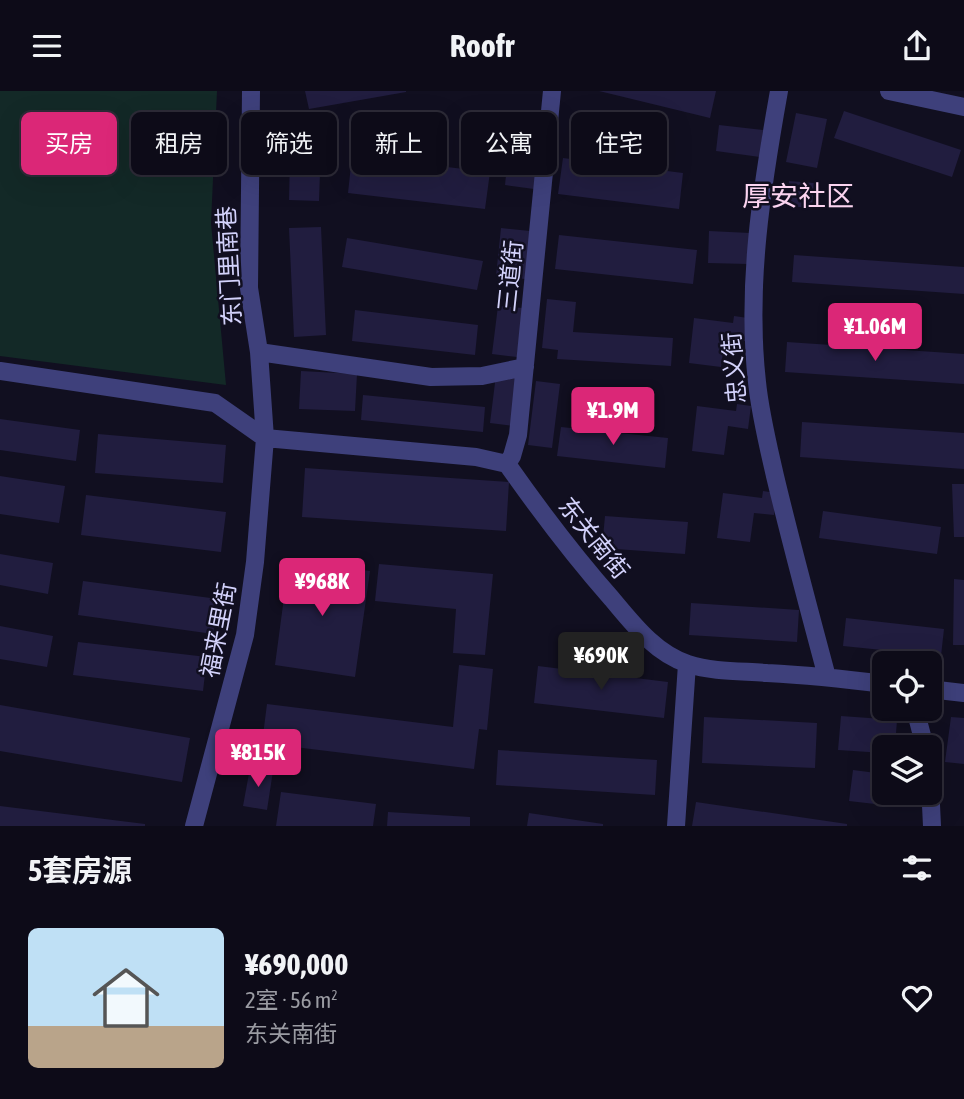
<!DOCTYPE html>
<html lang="zh">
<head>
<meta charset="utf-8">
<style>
	:root { --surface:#0d0b18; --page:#1b1925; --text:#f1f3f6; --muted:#9a9ba2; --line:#2d2b37; --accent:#db2777 }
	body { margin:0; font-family:"Asap Condensed","Noto Sans SC",sans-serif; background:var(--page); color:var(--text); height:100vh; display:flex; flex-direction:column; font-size:26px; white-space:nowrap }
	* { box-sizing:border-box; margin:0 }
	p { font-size:23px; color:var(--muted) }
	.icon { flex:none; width:38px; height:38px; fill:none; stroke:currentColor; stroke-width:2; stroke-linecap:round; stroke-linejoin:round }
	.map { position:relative; height:735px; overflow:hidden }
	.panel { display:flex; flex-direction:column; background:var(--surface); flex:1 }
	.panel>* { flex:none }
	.banner { position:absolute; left:21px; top:21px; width:922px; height:63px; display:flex; gap:14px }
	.tools { position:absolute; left:872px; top:560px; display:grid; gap:14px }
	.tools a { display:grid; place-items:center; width:70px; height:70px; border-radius:10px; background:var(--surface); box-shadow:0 7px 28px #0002,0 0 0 2px var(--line); font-size:35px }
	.price { position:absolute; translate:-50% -60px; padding:0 16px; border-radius:7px; background:var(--accent); color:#fff; font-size:23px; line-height:46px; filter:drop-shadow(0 2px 4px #0008) }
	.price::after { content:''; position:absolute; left:50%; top:42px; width:21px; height:16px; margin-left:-10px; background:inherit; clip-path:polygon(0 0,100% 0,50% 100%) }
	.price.selected { background:#222; color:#fff }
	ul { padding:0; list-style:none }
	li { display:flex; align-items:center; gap:21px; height:175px; padding:0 28px }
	li span { display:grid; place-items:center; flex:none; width:196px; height:140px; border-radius:10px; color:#555 }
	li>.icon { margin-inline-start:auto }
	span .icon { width:84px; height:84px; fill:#fffc; stroke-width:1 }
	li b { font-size:30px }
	h2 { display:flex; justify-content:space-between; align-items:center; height:84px; padding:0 28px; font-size:30px }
	.chip { padding:0 24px; border-radius:10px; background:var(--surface); box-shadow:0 7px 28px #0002,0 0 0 2px var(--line); font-size:24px; line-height:63px }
	.chip.selected { background:var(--accent); color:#fff }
	header { display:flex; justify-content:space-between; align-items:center; height:91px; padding:0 28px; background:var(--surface); font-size:32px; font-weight:700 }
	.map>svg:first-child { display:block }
</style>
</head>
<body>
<header><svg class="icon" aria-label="menu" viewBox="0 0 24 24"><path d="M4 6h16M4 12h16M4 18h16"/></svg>Roofr<svg class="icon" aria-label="share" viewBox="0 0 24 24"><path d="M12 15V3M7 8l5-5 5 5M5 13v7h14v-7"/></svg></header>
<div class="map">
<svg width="964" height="735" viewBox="0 0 964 735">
	<rect width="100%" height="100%" fill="#110f20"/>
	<path fill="#132927" d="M0,0H217L211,132L226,294L0,265Z"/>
	<path fill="#211d3f" d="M305,0H406V1L309,18Z
		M599,0H716L710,27Z
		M844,20L961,59L952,86L834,47Z
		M796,22L827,28L817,77L786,71Z
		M291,24L322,25L319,110L289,109Z
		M719,34L763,39L760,66L716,60Z
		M510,46L539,49L534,98L505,94Z
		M352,65L490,81L485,118L348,102Z
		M563,67L683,82L679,118L558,103Z
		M789,90L814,92L812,117L787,115Z
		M321,136L326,244L294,246L289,137Z
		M501,137L530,140L525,188L496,185Z
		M709,140L750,142L748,173L708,172Z
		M559,144L697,159L693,193L555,178Z
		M347,147L483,170L477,199L342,176Z
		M794,164L964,176V203L792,191Z
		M547,208L576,211L573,241L673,247L671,275L557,268L558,259L542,257Z
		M498,215L523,217L517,266L492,263Z
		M355,219L478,234L475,264L352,250Z
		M734,225L748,227L745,250L725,247L721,276L689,272L694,227L733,232Z
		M787,251L964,263V293L785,281Z
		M301,280L357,283L355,320L299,318Z
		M496,284L519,287L513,335L490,332Z
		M536,290L560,293L552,357L528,354Z
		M363,304L485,316L483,341L361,329Z
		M737,313L751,315L748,338L728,335L724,364L692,360L697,315L736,320Z
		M0,328L80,339L76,370L0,359Z
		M802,331L964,342V378L800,366Z
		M561,336L668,347L665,377L557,365Z
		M98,343L226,354L223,392L95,382Z
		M305,377L509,391L506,440L302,426Z
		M0,385L65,395L59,432L0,423Z
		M952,393H964V446H954Z
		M763,400L776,402L774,424L754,422L750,451L717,447L723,402L762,407Z
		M86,404L226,421L221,461L81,444Z
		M823,420L941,436L937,463L819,447Z
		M605,425L688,431L685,463L602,457Z
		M0,463L53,472L48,503L0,494Z
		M289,469L370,480L355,586L275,574Z
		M379,473L493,483L485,564L453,562L456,518L375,510Z
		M954,488L964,489V554H953Z
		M83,490L218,508L213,543L78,524Z
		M691,512L799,519L797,551L689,544Z
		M846,527L944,538L941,565L843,555Z
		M0,535L53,545L47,576L0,568Z
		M78,551L207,566L203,600L73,584Z
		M459,574L493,578L487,639L479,638L474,678L262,652L267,613L453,636Z
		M538,575L668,591L664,627L534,612Z
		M0,614L190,647L182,691L0,660Z
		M841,625L897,629L895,656H884V662L838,659Z
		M704,626L817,632L815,677L702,672Z
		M951,626L964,627V673L945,671Z
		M498,659L657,669L655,704L496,694Z
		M250,677L273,680L267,719L243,715Z
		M853,679L884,683V702H903L901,716L849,710Z
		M281,701L376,713L373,735H276Z
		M696,711L847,733V735H692Z
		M0,715L145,733V735H0Z
		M388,721L470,726V735H387Z
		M529,722L603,733V735H527Z"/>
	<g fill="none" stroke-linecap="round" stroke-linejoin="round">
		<path stroke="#3e407b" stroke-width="18" d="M779,0C762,95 746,194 757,291C760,322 768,354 775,385C791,452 809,519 827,586
			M889,0L964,16
			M259,261L431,286L482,285L525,276
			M0,280L215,312L265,347L476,366L507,373C540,420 574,465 612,508C633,533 655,562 688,573C713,581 741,580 767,582C806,584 845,588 884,593
			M507,373L512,365L518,344L552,0
			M929,598L964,602
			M915,618L925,656
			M929,672L932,735
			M194,735L245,544L255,471L265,347L259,261L249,197L251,0
			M676,735L687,573"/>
	</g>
	<g text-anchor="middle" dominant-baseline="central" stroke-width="5" stroke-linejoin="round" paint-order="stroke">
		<g font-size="24" fill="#d3d2fb" stroke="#110f20">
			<text transform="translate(229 175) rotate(-93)">东门里南巷</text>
			<text transform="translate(510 185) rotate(-84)">三道街</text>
			<text transform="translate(734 277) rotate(-95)">忠义街</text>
			<text transform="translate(594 447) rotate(51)">东关南街</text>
			<text transform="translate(218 539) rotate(-79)">福来里街</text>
		</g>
		<g font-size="28" fill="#fbd4f0" stroke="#110f20">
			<text x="798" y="105">厚安社区</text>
		</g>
	</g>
</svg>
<div class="tools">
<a><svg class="icon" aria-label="locate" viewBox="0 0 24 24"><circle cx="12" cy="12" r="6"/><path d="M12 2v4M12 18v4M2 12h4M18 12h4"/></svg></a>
<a><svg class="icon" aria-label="layers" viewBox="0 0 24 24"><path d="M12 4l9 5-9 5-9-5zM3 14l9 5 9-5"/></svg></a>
</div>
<b class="price" style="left:875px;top:272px">¥1.06M</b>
<b class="price" style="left:613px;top:356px">¥1.9M</b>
<b class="price" style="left:322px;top:527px">¥968K</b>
<b class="price selected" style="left:601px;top:601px">¥690K</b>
<b class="price" style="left:258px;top:698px">¥815K</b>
<div class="banner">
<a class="chip selected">买房</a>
<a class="chip">租房</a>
<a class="chip">筛选</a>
<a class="chip">新上</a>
<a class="chip">公寓</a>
<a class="chip">住宅</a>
</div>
</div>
<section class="panel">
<h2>5套房源<svg class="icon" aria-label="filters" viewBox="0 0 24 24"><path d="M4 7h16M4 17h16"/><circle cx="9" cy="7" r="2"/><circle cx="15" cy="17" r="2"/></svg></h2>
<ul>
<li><span style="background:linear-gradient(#bfe0f5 70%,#b9a48a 0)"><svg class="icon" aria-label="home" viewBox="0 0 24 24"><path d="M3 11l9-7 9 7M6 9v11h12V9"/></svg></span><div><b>¥690,000</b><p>2室 · 56 m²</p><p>东关南街</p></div><svg class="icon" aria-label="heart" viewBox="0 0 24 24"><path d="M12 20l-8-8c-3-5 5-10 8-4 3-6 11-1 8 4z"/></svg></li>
</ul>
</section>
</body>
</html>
